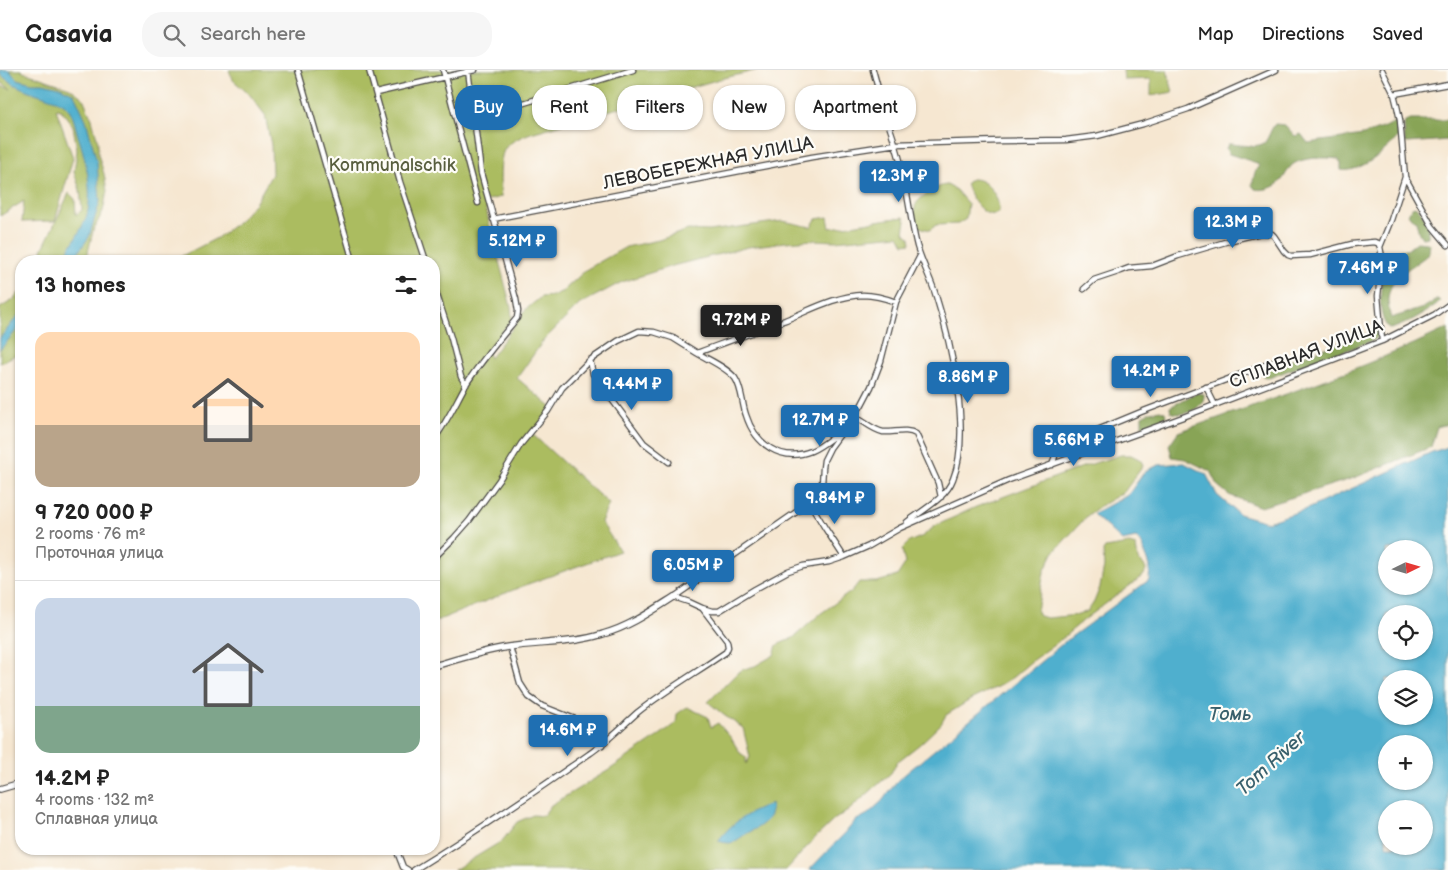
<!DOCTYPE html>
<html lang="en">
<head>
<meta charset="utf-8">
<style>
	:root { --surface:#fff; --page:#f6f6f6; --text:#222; --muted:#767676; --line:#e0e0e0; --accent:#1f6fb2 }
	body { margin:0; font-family:"Balsamiq Sans",sans-serif; background:var(--page); color:var(--text); height:100vh; display:flex; flex-direction:column; font-size:19px; white-space:nowrap }
	* { box-sizing:border-box; margin:0 }
	p { font-size:16px; color:var(--muted) }
	.icon { flex:none; width:28px; height:28px; fill:none; stroke:currentColor; stroke-width:2; stroke-linecap:round; stroke-linejoin:round }
	.map { position:relative; flex:1; overflow:hidden }
	.details { position:absolute; left:15px; top:185px; width:425px; height:600px; display:flex; flex-direction:column; background:var(--surface); border-radius:20px; box-shadow:0 1px 4px #0004 }
	.details>* { flex:none }
	.top-card { position:absolute; left:455px; top:15px; width:475px; height:45px; display:flex; gap:10px }
	.needle { width:32px; rotate:85deg }
	.fabs { position:absolute; left:1378px; top:470px; display:grid; gap:10px }
	.fabs a { display:grid; place-items:center; width:55px; height:55px; border-radius:50%; background:var(--surface); box-shadow:0 1px 4px #0004; font-size:25px }
	.price { position:absolute; translate:-50% -42px; padding:0 11px; border-radius:5px; background:var(--accent); color:#fff; font-size:16px; line-height:32px; filter:drop-shadow(0 1px 2px #0008) }
	.price::after { content:''; position:absolute; left:50%; top:30px; width:15px; height:11px; margin-left:-8px; background:inherit; clip-path:polygon(0 0,100% 0,50% 100%) }
	.price.current { background:#222; color:#fff }
	ul { padding:0; list-style:none }
	li { display:grid; align-content:center; gap:10px; height:265px; padding:0 20px }
	li+li { border-top:1px solid var(--line) }
	li span { display:grid; place-items:center; height:155px; border-radius:15px; color:#555 }
	li>.icon { margin-inline-start:auto }
	span .icon { width:90px; height:90px; fill:#fffc; stroke-width:1 }
	li b { font-size:21px }
	h2 { display:flex; justify-content:space-between; align-items:center; height:60px; padding:0 20px; font-size:21px }
	.pill { padding:0 18px; border-radius:20px; background:var(--surface); box-shadow:0 1px 4px #0004; font-size:18px; line-height:45px }
	.pill.current { background:var(--accent); color:#fff }
	header { display:flex; align-items:center; gap:30px; box-sizing:border-box; height:70px; padding:0 25px; background:var(--surface); border-bottom:1px solid var(--line) }
	header strong { font-size:24px }
	nav { display:flex; gap:28px; margin-inline-start:auto; font-size:18px }
	.search { width:350px; height:45px; background:var(--page); display:flex; align-items:center; gap:12px; box-sizing:border-box; padding:0 18px; border-radius:20px; color:var(--muted); font-size:19px }
	.map>svg:first-child { display:block }
</style>
</head>
<body>
<header>
<strong>Casavia</strong>
<div class="search"><svg class="icon" aria-label="search" viewBox="0 0 24 24"><circle cx="10" cy="10" r="6"/><path d="M15 15l6 6"/></svg>Search here</div>
<nav><a>Map</a><a>Directions</a><a>Saved</a></nav>
</header>
<div class="map">
<svg width="1448" height="800" viewBox="0 0 1448 800">
	<rect width="100%" height="100%" fill="#fdfcf7"/>
	<filter id="ink" filterUnits="userSpaceOnUse"><feTurbulence type="fractalNoise" baseFrequency=".02" numOctaves="2"/><feDisplacementMap in="SourceGraphic" scale="10" xChannelSelector="R" yChannelSelector="G"/><feConvolveMatrix kernelMatrix="1 2 1 2 8 2 1 2 1" color-interpolation-filters="sRGB"/></filter>
	<filter id="wash" filterUnits="userSpaceOnUse"><feTurbulence type="fractalNoise" baseFrequency=".0096" numOctaves="4" result="noise"/><feDisplacementMap in="SourceGraphic" scale="20" xChannelSelector="R" yChannelSelector="G"/><feGaussianBlur stdDeviation="1.12" result="paint"/><feColorMatrix in="noise" values="0 0 0 0 0 0 0 0 0 0 0 0 0 0 0 0 0 1.4 0 .05"/><feComposite in="paint" operator="in"/></filter>
	<g filter="url(#wash)">
		<rect width="100%" height="100%" fill="#f6e7d1"/>
		<path fill="#abbc60" stroke="#6b7446" d="M0,0H21L23,2L70,18L83,28L92,49L98,72V84L104,104L107,121L103,141L93,161L86,191H37L69,123L75,129L76,145L82,140L80,120L74,102L77,80L73,56L61,40L56,39L73,88L55,151L22,152L24,131L0,146V16L11,19L0,12Z
			M229,0H758L720,9L531,63C523,66 508,72 504,80C499,90 500,115 501,127L485,131L489,153L511,237L512,249L487,282L490,288L517,252L524,241L541,227L552,226L563,221L587,199L626,177L659,170L688,160L709,161L783,151L811,157L816,149L828,147L830,158C855,155 879,150 904,147L906,151L904,162L910,167L911,173L904,174L899,165L835,171L814,170L785,172L748,177L672,196L622,212L580,234L543,271L517,308L552,338L532,364L609,434L601,452L620,481L528,514L434,552V191H172L217,168L238,152L256,132L272,104L271,75L265,45L250,25L233,10Z
			M1123,0H1167L1173,22L1151,26V9L1124,10Z
			M971,109C987,108 1000,127 999,142C985,153 968,125 966,113Z
			M947,115L956,120L968,134L966,149L958,154L936,155L930,160L919,157C912,139 912,134 928,123C935,119 938,116 947,115Z
			M21,221V282L0,293V238L13,230Z
			M1121,385H1131L1141,390L1143,396L1124,422L1100,436L1088,445L1053,483L1044,502L1037,541L1039,546L1047,548L1078,545L1088,541L1094,532L1100,517L1104,497L1103,481L1105,478L1129,474L1136,476L1138,490L1144,495L1146,500L1144,505L1084,550L1054,575L1034,589L1013,607L997,617L970,630L946,645L941,654L920,674L897,692L891,703L848,741L835,749L814,769L786,800H454L502,771L517,752L533,745L543,746L551,735L609,700L653,670L676,653L677,644L687,637L708,647L711,657L718,653L731,668L740,683L746,687V694L750,687L743,658L725,646L708,632L737,603L744,599L755,596L774,585L777,575L793,568L820,544L852,521L859,512H877L897,506L905,494L902,479L909,472L923,466L935,456L976,437L1085,396Z"/>
		<path fill="#88a456" stroke="#5a6840" d="M1409,50H1448V70L1407,73L1405,72L1404,55L1405,52Z
			M1395,53L1398,58V67C1387,80 1359,104 1341,100V93L1338,89C1326,87 1302,87 1292,95C1287,100 1285,107 1281,111C1275,118 1263,121 1255,119L1252,115L1255,102L1259,97L1257,93L1229,84L1226,79L1228,74C1237,74 1259,79 1265,72C1269,67 1270,60 1275,54L1285,55L1295,66L1301,64L1308,73L1363,65Z
			M1415,136C1424,142 1429,156 1428,167L1422,168L1419,163L1416,151L1411,148L1408,144L1412,137Z
			M1417,172L1427,173L1430,174L1429,181L1426,186C1409,200 1387,207 1388,233C1389,238 1389,243 1391,248L1423,238L1438,229L1440,231C1431,240 1402,257 1390,259C1371,247 1382,173 1407,180Z
			M1448,258V354L1437,357L1431,377L1354,408L1261,437L1229,425L1217,415L1210,401L1185,389L1172,387L1169,375L1178,362C1268,330 1362,300 1448,258Z
			M1375,261L1377,262L1378,267L1374,270C1339,284 1304,294 1269,308L1264,307L1263,303V299Z
			M1196,323L1204,324C1205,336 1191,343 1180,344C1178,344 1173,343 1171,342L1170,337Z
			M1160,340L1165,342L1166,346C1160,352 1151,357 1142,356V346L1150,342Z"/>
		<path fill="#4fafce" stroke="#3d6d7c" fill-rule="evenodd" d="M0,0H9L17,9L32,13H43L60,17L74,24L86,50L97,92L100,131L89,167L72,191H61C70,177 80,163 86,148C94,125 86,89 78,66C75,56 73,41 65,35C59,30 51,29 44,26C28,21 13,16 0,4Z
			M21,242V255L0,280V268Z
			M1448,377V800H809L846,762L855,751L868,744L882,731L898,710L1067,570L1149,510L1150,496L1141,472L1136,468L1122,471L1093,444L1128,425L1145,401L1159,395L1184,393L1206,404L1217,425L1239,444L1267,452L1307,439L1432,382ZM1386,479H1424V516H1386ZM1386,544H1424V581H1386ZM1386,609H1424V646H1386ZM1386,674H1424V711H1386ZM1386,739H1424V776H1386Z
			M771,734C774,751 757,758 744,765C740,768 735,772 730,773C726,773 722,772 718,771C733,751 748,743 771,734Z"/>
	</g>
	<g filter="url(#ink)">
		<g fill="none" stroke-linecap="round" stroke-linejoin="round">
			<g stroke="#494744" stroke-width="7">
				<path id="minor" d="M298,0L353,191
					M369,0L400,112L426,191
					M443,0L478,133
					M873,0C877,15 881,29 885,44C891,61 897,77 901,95C908,122 910,149 917,176C922,193 931,209 936,226C951,273 972,363 953,409C946,428 923,440 907,452
					M1382,0L1394,24L1397,36L1400,50L1405,107L1432,156L1448,175
					M376,23L475,0
					M1394,24L1448,14
					M474,48L633,0
					M493,149L812,87L896,74L1001,71L1066,70L1097,66L1143,54L1188,39L1276,0
					M434,216L451,268L461,307L466,315
					M1084,219L1094,210L1121,201L1129,198L1152,196L1178,186L1232,170L1261,163L1272,164L1274,166L1284,181L1288,185L1291,186L1310,185L1352,174L1374,172L1378,173L1380,177
					M1382,271L1378,226L1382,187L1380,177L1391,150L1405,107
					M697,283C709,290 726,297 735,308C742,318 742,334 746,345C755,374 781,393 811,381C821,377 831,368 840,362
					M590,290L593,304L644,373L669,392
					M1206,317L1215,335
					M854,346C863,351 873,360 883,362C894,363 906,358 916,364L938,413L941,427
					M434,369C447,352 455,334 465,316C480,292 499,270 517,248L518,241L516,229L481,103L468,0
					M1052,395L1057,380L1066,373L1141,342L1276,291
					M810,433L825,458L844,487
					M434,488L454,468L469,451L499,410L521,374L548,341L562,318L590,290L618,271L639,261L654,262L673,268L697,283C726,272 755,262 783,251C809,241 834,226 863,225C875,225 885,228 896,232
					M674,527L818,427L822,414L823,398L824,390L830,378L861,336L871,317L881,291L896,232L920,186
					M702,538L712,541H719L755,519L788,501L803,496L829,492L844,487L869,476L900,458L1009,410L1183,347L1382,271L1434,245L1448,235
					M510,577L520,613L529,627L542,636L575,649L602,675
					M396,779L403,797L408,800
					M414,800C474,763 532,724 589,684C607,672 622,656 638,642C666,620 697,602 726,582L728,577L727,571L702,538L689,532L674,527"/>
			</g>
			<g stroke="#494744" stroke-width="8">
				<path id="tertiary" d="M434,596C458,589 483,581 508,577C540,572 572,574 603,564C629,557 652,541 674,527
					M0,719L21,713"/>
			</g>
			<use href="#minor" stroke="#fff" stroke-width="4.5"/>
			<use href="#tertiary" stroke="#fff" stroke-width="5.5"/>
		</g>
	</g>
	<g text-anchor="middle" dominant-baseline="central" stroke-width="4.5" stroke-linejoin="round" paint-order="stroke">
		<g font-size="18" fill="#2b2b2b" stroke="#fdfcf7">
			<text transform="translate(708 93) rotate(-11)">ЛЕВОБЕРЕЖНАЯ УЛИЦА</text>
			<text transform="translate(1306 284) rotate(-21)">СПЛАВНАЯ УЛИЦА</text>
		</g>
		<g font-size="18" fill="#585e3e" stroke="#fdfcf7">
			<text x="392" y="95">Kommunalschik</text>
		</g>
		<g font-size="19" font-style="italic" fill="#39606c" stroke="#fdfcf7">
			<text x="1230" y="644">Томь</text>
			<text transform="translate(1271 694) rotate(-42)">Tom River</text>
		</g>
	</g>
</svg>
<div class="fabs">
<a><svg class="needle" viewBox="-14 -14 28 28"><path d="M0-13l5 13h-10z" fill="#e53935"/><path d="M0 13l5-13h-10z" fill="#767676"/></svg></a>
<a><svg class="icon" aria-label="locate" viewBox="0 0 24 24"><circle cx="12" cy="12" r="6"/><path d="M12 2v4M12 18v4M2 12h4M18 12h4"/></svg></a>
<a><svg class="icon" aria-label="layers" viewBox="0 0 24 24"><path d="M12 4l9 5-9 5-9-5zM3 14l9 5 9-5"/></svg></a>
<a>+</a>
<a>−</a>
</div>
<b class="price" style="left:899px;top:133px">12.3M ₽</b>
<b class="price" style="left:1233px;top:179px">12.3M ₽</b>
<b class="price" style="left:517px;top:198px">5.12M ₽</b>
<b class="price" style="left:1368px;top:225px">7.46M ₽</b>
<b class="price current" style="left:741px;top:277px">9.72M ₽</b>
<b class="price" style="left:1151px;top:328px">14.2M ₽</b>
<b class="price" style="left:968px;top:334px">8.86M ₽</b>
<b class="price" style="left:632px;top:341px">9.44M ₽</b>
<b class="price" style="left:820px;top:377px">12.7M ₽</b>
<b class="price" style="left:1074px;top:397px">5.66M ₽</b>
<b class="price" style="left:835px;top:455px">9.84M ₽</b>
<b class="price" style="left:693px;top:522px">6.05M ₽</b>
<b class="price" style="left:568px;top:687px">14.6M ₽</b>
<div class="top-card">
<a class="pill current">Buy</a>
<a class="pill">Rent</a>
<a class="pill">Filters</a>
<a class="pill">New</a>
<a class="pill">Apartment</a>
</div>
<section class="details">
<h2>13 homes<svg class="icon" aria-label="filters" viewBox="0 0 24 24"><path d="M4 7h16M4 17h16"/><circle cx="9" cy="7" r="2"/><circle cx="15" cy="17" r="2"/></svg></h2>
<ul>
<li><span style="background:linear-gradient(#ffd9b3 60%,#b9a48a 0)"><svg class="icon" aria-label="home" viewBox="0 0 24 24"><path d="M3 11l9-7 9 7M6 9v11h12V9"/></svg></span><div><b>9 720 000 ₽</b><p>2 rooms · 76 m²</p><p>Проточная улица</p></div></li>
<li><span style="background:linear-gradient(#c9d6e8 70%,#7fa58c 0)"><svg class="icon" aria-label="home" viewBox="0 0 24 24"><path d="M3 11l9-7 9 7M6 9v11h12V9"/></svg></span><div><b>14.2M ₽</b><p>4 rooms · 132 m²</p><p>Сплавная улица</p></div></li>
</ul>
</section>
</div>
</body>
</html>
